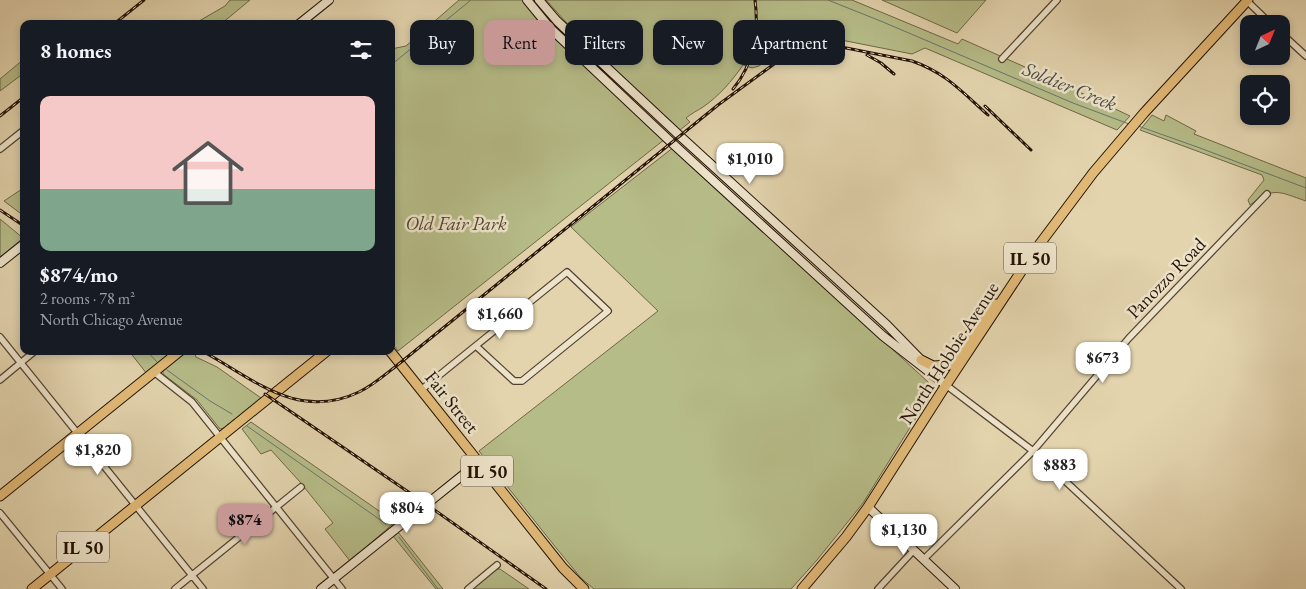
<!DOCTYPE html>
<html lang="en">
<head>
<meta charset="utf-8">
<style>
	:root { --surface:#171b24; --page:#242831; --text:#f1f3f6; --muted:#9ea1a6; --accent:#c59692 }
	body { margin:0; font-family:"EB Garamond",serif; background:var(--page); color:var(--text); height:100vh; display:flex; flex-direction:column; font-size:19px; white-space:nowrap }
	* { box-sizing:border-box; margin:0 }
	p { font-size:16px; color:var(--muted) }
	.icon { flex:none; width:28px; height:28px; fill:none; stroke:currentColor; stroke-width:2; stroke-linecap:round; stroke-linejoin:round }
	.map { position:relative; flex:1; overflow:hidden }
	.details { position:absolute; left:20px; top:20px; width:375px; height:335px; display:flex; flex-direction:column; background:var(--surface); border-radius:10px; box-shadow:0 2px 8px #0003 }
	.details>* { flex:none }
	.top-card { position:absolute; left:410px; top:20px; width:475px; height:45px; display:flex; gap:10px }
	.needle { width:32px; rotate:43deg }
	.fabs { position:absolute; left:1240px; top:15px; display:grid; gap:10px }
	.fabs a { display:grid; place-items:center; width:50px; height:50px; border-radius:10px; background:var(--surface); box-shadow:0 2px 8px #0003; font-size:25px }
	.price { position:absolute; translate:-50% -42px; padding:0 11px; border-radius:10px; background:#fff; color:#222; font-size:16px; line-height:32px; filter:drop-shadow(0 1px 2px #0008) }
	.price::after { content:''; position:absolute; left:50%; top:30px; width:15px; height:11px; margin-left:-8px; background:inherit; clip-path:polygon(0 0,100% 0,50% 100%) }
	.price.selected { background:var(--accent); color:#111 }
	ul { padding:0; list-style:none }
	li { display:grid; align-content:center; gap:10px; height:265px; padding:0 20px }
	li span { display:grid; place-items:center; height:155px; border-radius:10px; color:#555 }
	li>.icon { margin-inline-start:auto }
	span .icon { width:90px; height:90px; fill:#fffc; stroke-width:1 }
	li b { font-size:21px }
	h2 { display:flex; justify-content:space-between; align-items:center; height:60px; padding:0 20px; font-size:21px }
	.chip { padding:0 18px; border-radius:10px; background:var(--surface); box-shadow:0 2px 8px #0003; font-size:18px; line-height:45px }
	.chip.selected { background:var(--accent); color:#111 }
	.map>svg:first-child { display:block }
</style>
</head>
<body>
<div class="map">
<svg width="1306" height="589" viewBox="0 0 1306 589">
	<rect width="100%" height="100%" fill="#e3d4ae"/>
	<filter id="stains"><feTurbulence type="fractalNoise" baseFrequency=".004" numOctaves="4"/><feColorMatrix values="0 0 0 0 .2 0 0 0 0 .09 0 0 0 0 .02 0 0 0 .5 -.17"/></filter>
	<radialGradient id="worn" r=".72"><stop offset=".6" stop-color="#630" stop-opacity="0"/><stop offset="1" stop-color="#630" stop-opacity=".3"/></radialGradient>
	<path fill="#b6bc88" stroke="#6d6747" d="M230,0H250L221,24H194L225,6Z
		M459,0H522L546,28L665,139L398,351L391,342V49L406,46Z
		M546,0H852L958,44L962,39L1052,79L1130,116L1117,130L925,48L912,54L836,39L815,38L797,42L780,50L759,66L752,68L743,65C732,81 719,96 703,107C697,111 692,113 686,118L690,122L680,130L575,32Z
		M882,0H986L957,33Z
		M24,59V73L0,91V79Z
		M1152,115L1164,121L1166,115L1196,131L1194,134L1306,178V201C1279,192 1274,186 1250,205L1248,200L1264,180L1262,175L1140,130Z
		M674,147L929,383L932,389L929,397L863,503L817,560L791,589H594L581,578L557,549L479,451L658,311L571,227Z
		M22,189L24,191V216L4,201Z
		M0,219L23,238L0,257Z
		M129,351H175L147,374Z
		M185,351H194L196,357L217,367L261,398L224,428L220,429L197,400L163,374V370Z
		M251,422L395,522L350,561L325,529L333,523L300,482L271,450L261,454L242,429Z
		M398,532L443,589H436L393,536Z
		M497,569H500L529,589H471Z"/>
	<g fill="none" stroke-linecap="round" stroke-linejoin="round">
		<path stroke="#68756d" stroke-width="1" d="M828,0L883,22L1073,103L1129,124
			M391,65L471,0
			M1138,126L1200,148L1306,188
			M147,351L157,362
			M167,370L210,401L232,414
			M247,426L386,524
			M399,537L438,589"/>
		<g stroke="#544230" stroke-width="8">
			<path id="street" d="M1247,1L1271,24
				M1281,33L1306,56
				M1002,59L1057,0
				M0,149L24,130
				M0,337L203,589
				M154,372L192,402L342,589
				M0,380L35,351
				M946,385L1033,451L1181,589
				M421,390L567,272L608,311L522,381H514L476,346
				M0,513L62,589
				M924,559L1033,451L1129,338L1267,194
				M175,589L301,487
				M468,589L497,565
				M878,589L914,550"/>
		</g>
		<g stroke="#241206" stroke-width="10">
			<path id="secondary" d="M527,0L550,28L672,143L883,336L946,385
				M539,0L557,21L680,136L887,325L923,362
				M299,24L329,0
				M0,263L24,244
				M868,507L955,589
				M321,589L479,462"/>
		</g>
		<g stroke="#241206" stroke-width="11">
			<path id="primary" d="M390,351L563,568L584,589
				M921,360L933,366L949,365L983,316L996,304
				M0,496L180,351
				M32,589L327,351
				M802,589L846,537L868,507L946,385L1036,249L1093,173L1144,113L1248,0"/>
		</g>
		<use href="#street" stroke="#ede3ca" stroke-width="5.5"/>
		<use href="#secondary" stroke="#ede3ca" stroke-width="8"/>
		<use href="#primary" stroke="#e2ba77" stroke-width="9"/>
		<g stroke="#241206" stroke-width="3">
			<path id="rail" d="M114,24L144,0
				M867,55L881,63L894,74
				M733,89C754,64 759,31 755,0
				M985,106L1031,150
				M0,116L24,97
				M0,210L24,226
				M204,352C255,380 298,421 359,392C374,385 387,373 400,363L718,105L785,56L803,47L826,44L912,61C946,73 961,91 988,115
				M265,394L426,504L546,589"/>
		</g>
		<use href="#rail" stroke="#ede3ca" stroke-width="1" stroke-dasharray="4" stroke-linecap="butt"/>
	</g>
	<g text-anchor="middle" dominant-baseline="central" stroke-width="5" stroke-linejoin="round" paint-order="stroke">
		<g fill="#ede3ca" stroke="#605141" stroke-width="1">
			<rect x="1004" y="242.5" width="52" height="31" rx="4"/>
			<rect x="461" y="455.5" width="52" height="31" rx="4"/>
			<rect x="57" y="531.5" width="52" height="31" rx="4"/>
		</g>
		<g font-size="18" font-weight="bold" fill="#241206">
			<text x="1030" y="258">IL 50</text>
			<text x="487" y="471">IL 50</text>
			<text x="83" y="547">IL 50</text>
		</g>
		<g font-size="19" font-style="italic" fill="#50452d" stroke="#ede3ca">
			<text x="456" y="223">Old Fair Park</text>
		</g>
		<g font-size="19" fill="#241206" stroke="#ede3ca">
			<text transform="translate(1166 278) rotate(-46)">Panozzo Road</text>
			<text transform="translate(949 353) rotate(-57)">North Hobbie Avenue</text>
			<text transform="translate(452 402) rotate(51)">Fair Street</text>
		</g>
		<g font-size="20" font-style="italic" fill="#4c4c42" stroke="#ede3ca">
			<text transform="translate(1070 86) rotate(22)">Soldier Creek</text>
		</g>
	</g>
	<rect width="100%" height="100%" filter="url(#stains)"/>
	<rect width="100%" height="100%" fill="url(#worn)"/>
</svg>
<div class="fabs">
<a><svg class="needle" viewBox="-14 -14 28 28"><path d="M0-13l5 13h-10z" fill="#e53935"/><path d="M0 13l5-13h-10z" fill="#9ea1a6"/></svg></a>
<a><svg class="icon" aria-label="locate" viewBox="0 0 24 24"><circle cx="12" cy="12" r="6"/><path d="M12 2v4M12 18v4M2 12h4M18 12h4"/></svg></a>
</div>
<b class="price" style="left:750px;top:185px">$1,010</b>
<b class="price" style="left:500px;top:340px">$1,660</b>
<b class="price" style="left:1103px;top:384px">$673</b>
<b class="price" style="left:98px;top:476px">$1,820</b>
<b class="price" style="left:1060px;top:491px">$883</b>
<b class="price" style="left:407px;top:534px">$804</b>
<b class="price selected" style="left:245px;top:546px">$874</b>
<b class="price" style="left:904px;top:556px">$1,130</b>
<div class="top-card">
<a class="chip">Buy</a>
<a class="chip selected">Rent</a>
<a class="chip">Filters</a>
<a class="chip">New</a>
<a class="chip">Apartment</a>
</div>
<section class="details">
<h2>8 homes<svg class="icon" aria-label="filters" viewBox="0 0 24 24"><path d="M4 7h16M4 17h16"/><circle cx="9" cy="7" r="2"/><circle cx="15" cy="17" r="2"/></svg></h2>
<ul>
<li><span style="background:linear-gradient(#f6c9c9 60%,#7fa58c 0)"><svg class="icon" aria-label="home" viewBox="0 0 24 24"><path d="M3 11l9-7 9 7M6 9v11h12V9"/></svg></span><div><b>$874/mo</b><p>2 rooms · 78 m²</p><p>North Chicago Avenue</p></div></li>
</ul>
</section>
</div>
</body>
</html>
